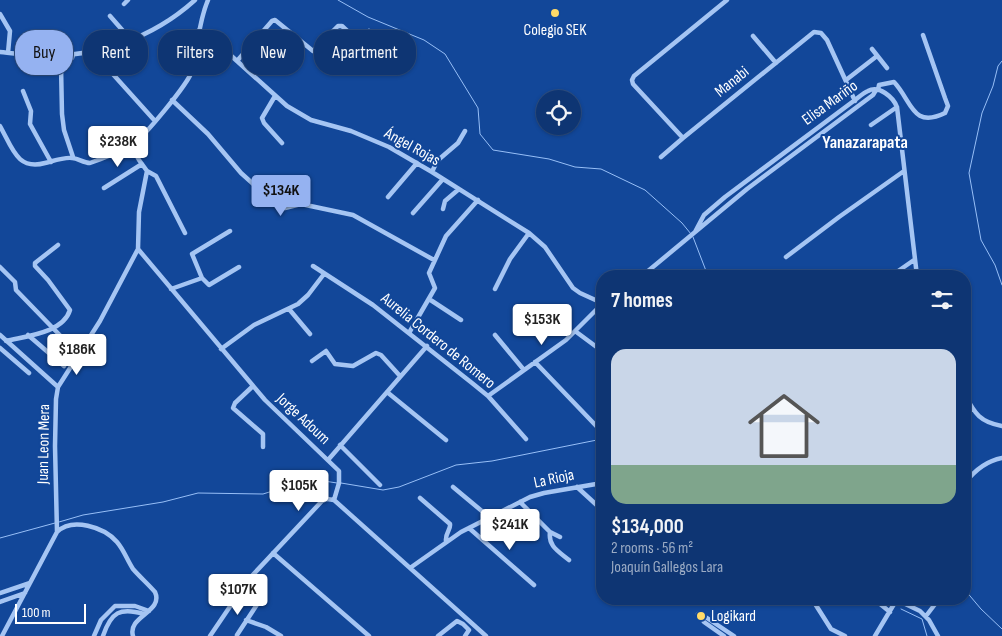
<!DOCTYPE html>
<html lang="en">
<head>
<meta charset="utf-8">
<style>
	:root { --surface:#0e3573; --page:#173d78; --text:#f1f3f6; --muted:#9babc4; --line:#2e5085; --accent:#95b2f1 }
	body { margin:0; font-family:"Sofia Sans Condensed",sans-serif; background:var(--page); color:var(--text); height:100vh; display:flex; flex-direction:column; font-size:19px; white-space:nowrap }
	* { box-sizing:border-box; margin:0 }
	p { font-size:16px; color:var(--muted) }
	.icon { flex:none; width:28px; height:28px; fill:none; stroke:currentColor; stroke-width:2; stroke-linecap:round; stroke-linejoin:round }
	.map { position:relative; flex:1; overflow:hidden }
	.sheet { position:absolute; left:596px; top:270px; width:375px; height:335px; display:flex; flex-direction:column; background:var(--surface); border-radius:20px; box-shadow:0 1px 4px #0004,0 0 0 1px var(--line) }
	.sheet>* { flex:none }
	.banner { position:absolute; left:15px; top:30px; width:475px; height:45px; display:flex; gap:10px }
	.fabs { position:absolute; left:536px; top:90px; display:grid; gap:10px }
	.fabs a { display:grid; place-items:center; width:45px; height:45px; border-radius:50%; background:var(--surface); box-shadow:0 1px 4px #0004,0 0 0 1px var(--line); font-size:25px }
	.scale { position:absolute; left:15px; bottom:12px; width:71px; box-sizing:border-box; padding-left:5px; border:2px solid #fff; border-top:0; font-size:14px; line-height:18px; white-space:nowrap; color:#fff; -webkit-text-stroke:4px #124799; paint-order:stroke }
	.price { position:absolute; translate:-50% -42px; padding:0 11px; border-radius:5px; background:#fff; color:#222; font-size:16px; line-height:32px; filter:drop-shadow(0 1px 2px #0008) }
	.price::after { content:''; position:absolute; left:50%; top:30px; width:15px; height:11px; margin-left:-8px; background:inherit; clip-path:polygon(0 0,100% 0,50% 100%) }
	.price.selected { background:var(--accent); color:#111 }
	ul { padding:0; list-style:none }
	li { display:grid; align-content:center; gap:10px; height:265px; padding:0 15px }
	li span { display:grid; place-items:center; height:155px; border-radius:15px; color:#555 }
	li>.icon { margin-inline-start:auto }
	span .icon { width:90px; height:90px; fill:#fffc; stroke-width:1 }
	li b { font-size:21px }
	h2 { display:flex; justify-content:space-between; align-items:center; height:60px; padding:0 15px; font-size:21px }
	.tag { padding:0 18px; border-radius:20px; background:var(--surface); box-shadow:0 1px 4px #0004,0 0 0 1px var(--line); font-size:18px; line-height:45px }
	.tag.selected { background:var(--accent); color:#111 }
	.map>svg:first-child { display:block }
</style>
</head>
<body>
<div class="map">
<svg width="1002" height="636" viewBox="0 0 1002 636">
	<rect width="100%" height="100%" fill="#124799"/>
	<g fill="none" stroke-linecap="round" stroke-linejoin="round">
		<path stroke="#97bff7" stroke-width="1" d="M338,0L368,17L424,40L445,54L478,108L480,134L493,150L549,159L575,167L601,169L645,190L682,223L691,234
			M1002,61L998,66L993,86L982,113L969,173L981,240L995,265L1002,285
			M693,237L708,276
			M341,483L383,490L399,487L456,465L492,461L602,439
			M59,522L83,515L163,502L198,493L263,494L311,479L337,483
			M0,538L55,523
			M965,590L981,609L1002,629
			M901,609L922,619L927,636"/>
		<path stroke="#a5c5f3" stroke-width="4.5" d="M124,4L128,0
			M0,14L10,31L8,53
			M110,16L131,40
			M199,30L217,43L287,106L311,120L351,131L389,147L432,172L529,233L545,247L573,288L580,293L602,303
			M753,36L776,63
			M872,49L887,68
			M0,52C14,53 28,56 42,56C98,57 153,38 195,0
			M93,52L155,121
			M237,61L272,21L275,20L313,51L338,26H342L359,42
			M333,70L369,31
			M846,80L877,56
			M878,90L879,85L894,82C912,101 912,129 945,113L948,106L945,98L923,35
			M23,91L31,111L30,124L51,162
			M275,96L262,118L264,123L282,143
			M172,100L208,134L241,173L279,207L285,208L301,204L353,215L434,260
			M871,125L897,107
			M0,126C12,147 17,171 45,163C53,161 64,157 72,158C78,158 83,163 90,163C104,158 119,152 132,145C144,137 188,84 192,71C198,47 198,23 208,0
			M683,138L633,84L632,80L634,76L727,0
			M73,157L64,130L62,114L61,66L63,62L72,58L73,55
			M661,157L683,138L814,32L821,33L827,40L855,101
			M147,171L156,176L185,233
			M432,172L437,161L458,143L465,131
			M104,188L142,164
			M388,197L417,163
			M443,209L445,201L459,189
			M413,213L443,179
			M230,231L192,254L202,278L209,285L239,267
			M695,232L704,215L725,197L855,100C859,97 863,93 868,91C879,85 893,97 897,107L917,276
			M138,249L265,400L339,471V483L334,500
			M786,257L839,217L904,171
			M313,266L373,305L472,383L488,396L526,439
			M0,267L15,282L16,290L79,355
			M642,276L747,189L873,95L876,90
			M891,276L914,260
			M171,289L202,278
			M495,289L510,259L529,233
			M429,299L461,320
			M289,309L310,334
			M575,331L602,351
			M409,333L435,288L429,273L446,236L478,200
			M0,335L58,387
			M28,335L64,366
			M495,335L524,370
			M6,341C26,336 63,333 70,310L48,280L35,266V263L58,245
			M0,348L29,373
			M221,349L254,325L298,304L308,295L324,274
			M312,361L326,351L335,364L353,366L376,353L381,355L400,376
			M535,362L602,432
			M253,386L235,403L233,408L263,434V447
			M387,392L446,440
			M965,395C975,414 980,422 1002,426
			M488,396L566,340L602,304
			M965,414L972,409
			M340,445L380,485
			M328,460L427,346
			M965,483C975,470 986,461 1002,458
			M453,487L489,517
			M577,487L602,510
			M420,498L450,524C451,530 445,533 446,541
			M520,502L550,532L560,537
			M469,528L534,585
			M57,532C72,517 104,527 117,542C124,550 127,560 133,569C140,577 148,584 155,592C164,612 127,616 133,636
			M550,532C548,546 558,551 569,560
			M273,553L369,636
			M410,568L461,532L530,497L544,493L602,483
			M0,593L30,583
			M812,599L831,629L845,636
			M874,599L890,612
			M895,599L920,611L929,620L938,636
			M841,601L845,599
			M0,602L25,593
			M698,614L707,618L734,636
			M698,614L704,622L724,636
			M926,616L939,599
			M246,620L266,627L281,636
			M237,635L258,603L255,598L242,588
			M2,636L57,532L55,446L56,399L58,387L100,321L138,249L139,212L147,171L139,160L131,145
			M94,636L101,620L115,606H135L149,611
			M103,636C111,612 120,607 144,614
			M210,636L248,580L322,501L327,499L334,500L486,636
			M438,636L457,621L463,624L469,630L465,636
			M875,636L897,599"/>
	</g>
	<g fill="#ffda68" stroke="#124799" stroke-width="2">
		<circle cx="555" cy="13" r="5"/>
		<circle cx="701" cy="616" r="5"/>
	</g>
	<g text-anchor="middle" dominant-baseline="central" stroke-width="4" stroke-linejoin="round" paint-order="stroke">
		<g font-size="16" fill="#fff" stroke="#124799">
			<text x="555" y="30">Colegio SEK</text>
			<text x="711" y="616" text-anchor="start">Logikard</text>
		</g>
		<g font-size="16" fill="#fff" stroke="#124799">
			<text transform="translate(732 82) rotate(-39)">Manabi</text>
			<text transform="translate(830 103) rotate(-36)">Elisa Mariño</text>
			<text transform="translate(412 147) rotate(29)">Ángel Rojas</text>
			<text transform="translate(438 341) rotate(39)">Aurelia Cordero de Romero</text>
			<text transform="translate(303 419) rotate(43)">Jorge Adoum</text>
			<text transform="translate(44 444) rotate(-89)">Juan Leon Mera</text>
			<text transform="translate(554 479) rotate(-12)">La Rioja</text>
		</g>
		<g font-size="18" font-weight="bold" fill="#fff" stroke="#124799">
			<text x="865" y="142">Yanazarapata</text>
		</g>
	</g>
</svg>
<div class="fabs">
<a><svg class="icon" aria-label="locate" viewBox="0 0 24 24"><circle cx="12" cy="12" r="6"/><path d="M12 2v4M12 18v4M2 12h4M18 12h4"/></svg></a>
</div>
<div class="scale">100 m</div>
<b class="price" style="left:118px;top:168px">$238K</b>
<b class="price selected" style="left:281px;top:217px">$134K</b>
<b class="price" style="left:542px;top:346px">$153K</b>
<b class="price" style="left:77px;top:376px">$186K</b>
<b class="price" style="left:299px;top:512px">$105K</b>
<b class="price" style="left:510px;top:551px">$241K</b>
<b class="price" style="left:238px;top:616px">$107K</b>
<div class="banner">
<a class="tag selected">Buy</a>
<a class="tag">Rent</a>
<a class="tag">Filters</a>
<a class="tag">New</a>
<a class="tag">Apartment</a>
</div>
<section class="sheet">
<h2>7 homes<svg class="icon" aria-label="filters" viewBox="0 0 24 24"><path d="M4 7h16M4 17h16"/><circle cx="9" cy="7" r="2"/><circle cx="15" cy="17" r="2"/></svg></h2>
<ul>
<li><span style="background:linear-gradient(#c9d6e8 75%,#7fa58c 0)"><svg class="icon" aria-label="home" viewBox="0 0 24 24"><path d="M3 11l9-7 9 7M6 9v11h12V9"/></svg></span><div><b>$134,000</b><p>2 rooms · 56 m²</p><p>Joaquín Gallegos Lara</p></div></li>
</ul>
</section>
</div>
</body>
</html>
